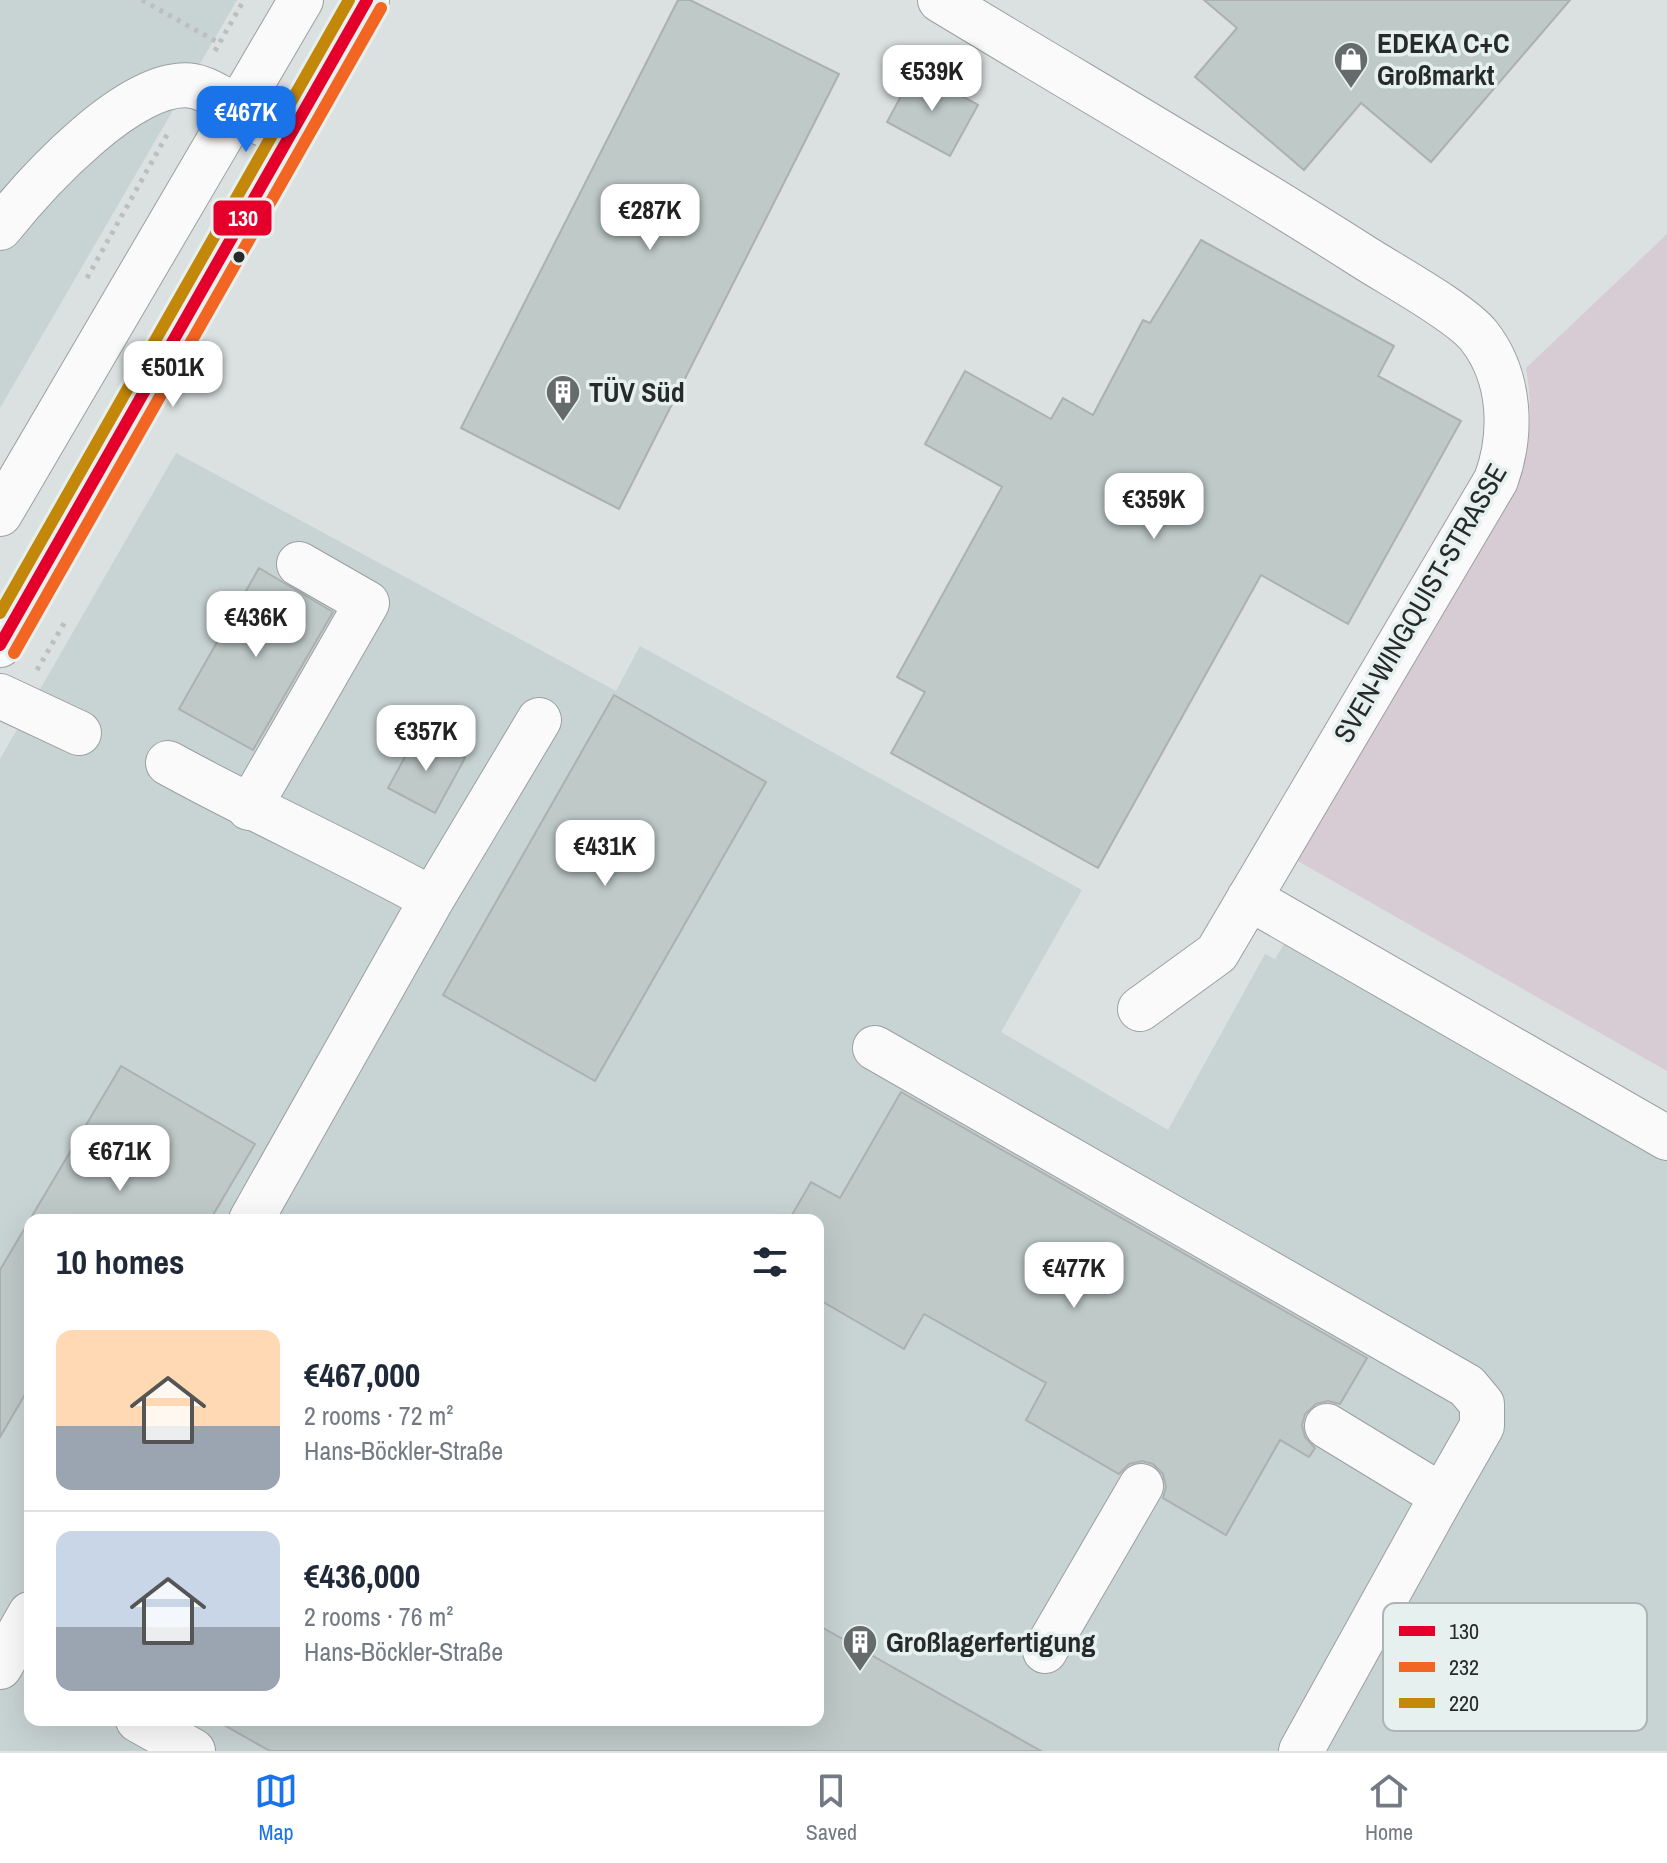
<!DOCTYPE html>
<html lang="en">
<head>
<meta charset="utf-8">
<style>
	:root { --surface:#fff; --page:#f6f6f7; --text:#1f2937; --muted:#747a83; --line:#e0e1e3; --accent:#1a73e8 }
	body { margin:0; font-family:"Archivo Narrow",sans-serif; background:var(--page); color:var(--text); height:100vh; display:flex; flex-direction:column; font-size:30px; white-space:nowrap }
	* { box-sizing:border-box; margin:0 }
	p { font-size:26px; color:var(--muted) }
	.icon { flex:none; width:44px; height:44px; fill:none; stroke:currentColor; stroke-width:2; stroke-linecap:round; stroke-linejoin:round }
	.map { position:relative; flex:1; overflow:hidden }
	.drawer { position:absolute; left:24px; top:1214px; width:800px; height:512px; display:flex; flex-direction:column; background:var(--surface); border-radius:16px; box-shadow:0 8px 32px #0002 }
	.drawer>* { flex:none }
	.price { position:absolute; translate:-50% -68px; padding:0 18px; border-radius:16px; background:#fff; color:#222; font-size:26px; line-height:52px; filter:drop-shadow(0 2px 4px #0008) }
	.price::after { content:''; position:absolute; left:50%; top:48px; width:24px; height:18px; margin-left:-12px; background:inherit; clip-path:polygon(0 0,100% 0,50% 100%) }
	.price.active { background:var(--accent); color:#fff }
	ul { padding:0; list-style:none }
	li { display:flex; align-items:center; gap:24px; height:200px; padding:0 32px }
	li+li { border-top:2px solid var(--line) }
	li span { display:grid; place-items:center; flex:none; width:224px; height:160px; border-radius:16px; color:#555 }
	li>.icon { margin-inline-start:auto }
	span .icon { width:96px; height:96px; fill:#fffc; stroke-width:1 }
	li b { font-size:34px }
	h2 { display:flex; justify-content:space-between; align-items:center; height:96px; padding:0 32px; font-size:34px }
	.dock { display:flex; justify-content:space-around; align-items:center; height:112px; border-top:2px solid var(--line); background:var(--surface); font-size:22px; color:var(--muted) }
	.dock a { display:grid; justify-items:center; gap:4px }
	.dock .active { color:var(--accent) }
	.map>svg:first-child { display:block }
</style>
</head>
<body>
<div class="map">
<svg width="1667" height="1751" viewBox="0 0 1667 1751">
	<rect width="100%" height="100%" fill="#dbe0e0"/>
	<path fill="#c8d3d3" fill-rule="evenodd" d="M0,0H237L0,408Z
		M176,453L616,691L640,646L1082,890L1001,1032L1168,1130L1265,954L1275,959L1288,937L1667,1158V1751H0V759ZM30,1220H818V1720H30Z"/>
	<path fill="#d7ccd3" d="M1667,234V1071L1296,860L1525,456C1532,425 1531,399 1526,368Z"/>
	<path fill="#bec9c8" stroke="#acb0b0" stroke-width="2" d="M678,0H690L839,74L619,509L461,428Z
		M1204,0H1570L1431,162L1361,103L1304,170L1195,77L1237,28Z
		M915,70L978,105L950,156L887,122Z
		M1201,240L1394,346L1378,376L1461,421L1348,624L1261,575L1098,868L891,753L925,692L897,677L1002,487L925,444L965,371L1051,419L1063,398L1093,415L1143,320L1150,323Z
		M259,568L333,612L253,750L179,709Z
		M614,695L766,782L595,1081L443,995Z
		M418,733L465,758L435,813L388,788Z
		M121,1066L255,1144L210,1220H30V1386L0,1437V1270Z
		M901,1092L1367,1358L1340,1404L1328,1401L1316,1404L1305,1414L1302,1425L1305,1437L1315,1448L1309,1457L1280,1440L1226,1535L1163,1498L1166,1487L1163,1474L1153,1464L1142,1461L1129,1464L1119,1474L1026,1420L1046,1383L924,1314L904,1349L818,1299V1220H789L811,1182L840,1198Z
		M818,1625L1041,1751H270L215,1720H818Z"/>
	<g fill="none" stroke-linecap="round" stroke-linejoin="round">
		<g stroke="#9ca0a0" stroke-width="46">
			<path id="minor" d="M940,0C1080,85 1221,166 1359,254C1388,273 1460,312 1479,336C1511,377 1513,433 1496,480L1217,953L1140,1009
				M0,228C35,184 132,76 193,86C212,89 246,114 263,124
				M0,514L301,0
				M0,645L367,0
				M0,696L79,733
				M168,763C255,811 345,851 432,899
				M249,808L367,603L299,564
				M1249,898L1667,1138
				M875,1048L1467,1386L1482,1404V1426L1442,1496
				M251,1220L432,899L539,720
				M1045,1651L1141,1486
				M0,1667L30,1614
				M138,1720L193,1751
				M1301,1751L1442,1496L1327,1426"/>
		</g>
		<path stroke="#bdbfbf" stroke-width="5" stroke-dasharray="4 6" stroke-linecap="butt" d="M142,0L219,43
			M215,51L244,0
			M87,278L168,133
			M37,670L66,620"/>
		<use href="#minor" stroke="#fafafa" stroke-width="44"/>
		<g stroke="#e6f0ef" stroke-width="18">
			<path id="bus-1" d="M0,645L367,0"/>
		</g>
		<g stroke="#e6f0ef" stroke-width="18">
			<path id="bus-2" d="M14,653L381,8"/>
		</g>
		<g stroke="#e6f0ef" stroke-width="18">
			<path id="bus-3" d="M0,613L349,0"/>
		</g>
		<use href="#bus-1" stroke="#e4002b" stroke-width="12"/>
		<use href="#bus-2" stroke="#f26522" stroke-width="12"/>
		<use href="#bus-3" stroke="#c3870a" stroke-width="12"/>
	</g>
	<defs>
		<g id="shop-pin" transform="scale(1.8)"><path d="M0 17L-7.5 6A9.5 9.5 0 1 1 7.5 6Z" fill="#656a6a" stroke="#e6f0ef"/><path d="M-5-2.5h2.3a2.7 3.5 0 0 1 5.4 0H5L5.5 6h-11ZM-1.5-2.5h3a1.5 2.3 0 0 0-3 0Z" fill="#fff"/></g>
		<g id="building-pin" transform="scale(1.8)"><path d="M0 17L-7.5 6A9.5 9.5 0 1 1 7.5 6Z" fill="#656a6a" stroke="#e6f0ef"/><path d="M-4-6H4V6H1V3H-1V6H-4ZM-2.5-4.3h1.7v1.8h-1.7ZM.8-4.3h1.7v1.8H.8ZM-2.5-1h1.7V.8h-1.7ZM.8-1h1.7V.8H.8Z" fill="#fff"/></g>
	</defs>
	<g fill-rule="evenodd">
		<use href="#shop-pin" x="1351" y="59"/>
		<use href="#building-pin" x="563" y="392"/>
		<use href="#building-pin" x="860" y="1642"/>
	</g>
	<circle fill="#262a2a" stroke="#e6f0ef" stroke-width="3" cx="239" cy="257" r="7"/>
	<g text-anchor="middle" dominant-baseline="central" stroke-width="7" stroke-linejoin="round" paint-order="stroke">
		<g font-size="28" font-weight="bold" fill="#262a2a" stroke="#e6f0ef" text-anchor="start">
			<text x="1377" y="43">EDEKA C+C<tspan x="1377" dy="32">Großmarkt</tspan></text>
			<text x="589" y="392">TÜV Süd</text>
			<text x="886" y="1642">Großlagerfertigung</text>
		</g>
		<g font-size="28" fill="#262a2a" stroke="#e6f0ef">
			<text transform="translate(1420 603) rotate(-60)">SVEN-WINGQUIST-STRASSE</text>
		</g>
	</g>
	<rect x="1383" y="1603" width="264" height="128" rx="12" fill="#e6f0ef" stroke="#acb5b4" stroke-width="2"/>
	<rect x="1399" y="1626" width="36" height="10" fill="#e4002b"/>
	<rect x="1399" y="1662" width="36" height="10" fill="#f26522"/>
	<rect x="1399" y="1698" width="36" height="10" fill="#c3870a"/>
	<g font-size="22" fill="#262a2a">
		<text x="1449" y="1639">130</text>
		<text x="1449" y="1675">232</text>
		<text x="1449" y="1711">220</text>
	</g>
	<rect stroke="#e6f0ef" stroke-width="3" x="212" y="199" width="61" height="38" rx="8" fill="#e4002b"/>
	<g font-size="22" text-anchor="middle" font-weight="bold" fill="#fff">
		<text x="243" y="226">130</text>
	</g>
</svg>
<b class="price" style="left:932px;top:113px">€539K</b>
<b class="price active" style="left:246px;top:154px">€467K</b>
<b class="price" style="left:650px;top:252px">€287K</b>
<b class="price" style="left:173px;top:409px">€501K</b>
<b class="price" style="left:1154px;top:541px">€359K</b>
<b class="price" style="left:256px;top:659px">€436K</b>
<b class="price" style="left:426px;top:773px">€357K</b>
<b class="price" style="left:605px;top:888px">€431K</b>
<b class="price" style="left:120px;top:1193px">€671K</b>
<b class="price" style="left:1074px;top:1310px">€477K</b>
<section class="drawer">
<h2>10 homes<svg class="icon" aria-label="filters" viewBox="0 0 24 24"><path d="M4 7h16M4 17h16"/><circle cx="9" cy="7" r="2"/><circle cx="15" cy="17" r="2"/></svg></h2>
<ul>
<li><span style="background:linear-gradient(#ffd9b3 60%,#9aa5b1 0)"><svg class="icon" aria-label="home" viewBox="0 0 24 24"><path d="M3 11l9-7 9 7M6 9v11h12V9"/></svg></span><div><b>€467,000</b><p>2 rooms · 72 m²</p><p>Hans-Böckler-Straße</p></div></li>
<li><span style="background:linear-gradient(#c9d6e8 60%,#9aa5b1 0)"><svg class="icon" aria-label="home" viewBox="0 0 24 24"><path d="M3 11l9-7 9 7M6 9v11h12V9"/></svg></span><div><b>€436,000</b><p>2 rooms · 76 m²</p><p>Hans-Böckler-Straße</p></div></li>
</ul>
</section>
</div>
<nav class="dock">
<a class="active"><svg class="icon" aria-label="map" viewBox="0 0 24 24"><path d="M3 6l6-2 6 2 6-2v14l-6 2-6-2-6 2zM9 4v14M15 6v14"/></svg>Map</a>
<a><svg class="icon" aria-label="saved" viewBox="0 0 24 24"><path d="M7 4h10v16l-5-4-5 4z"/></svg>Saved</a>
<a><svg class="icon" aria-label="home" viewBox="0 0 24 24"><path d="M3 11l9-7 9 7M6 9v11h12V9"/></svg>Home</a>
</nav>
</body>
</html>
